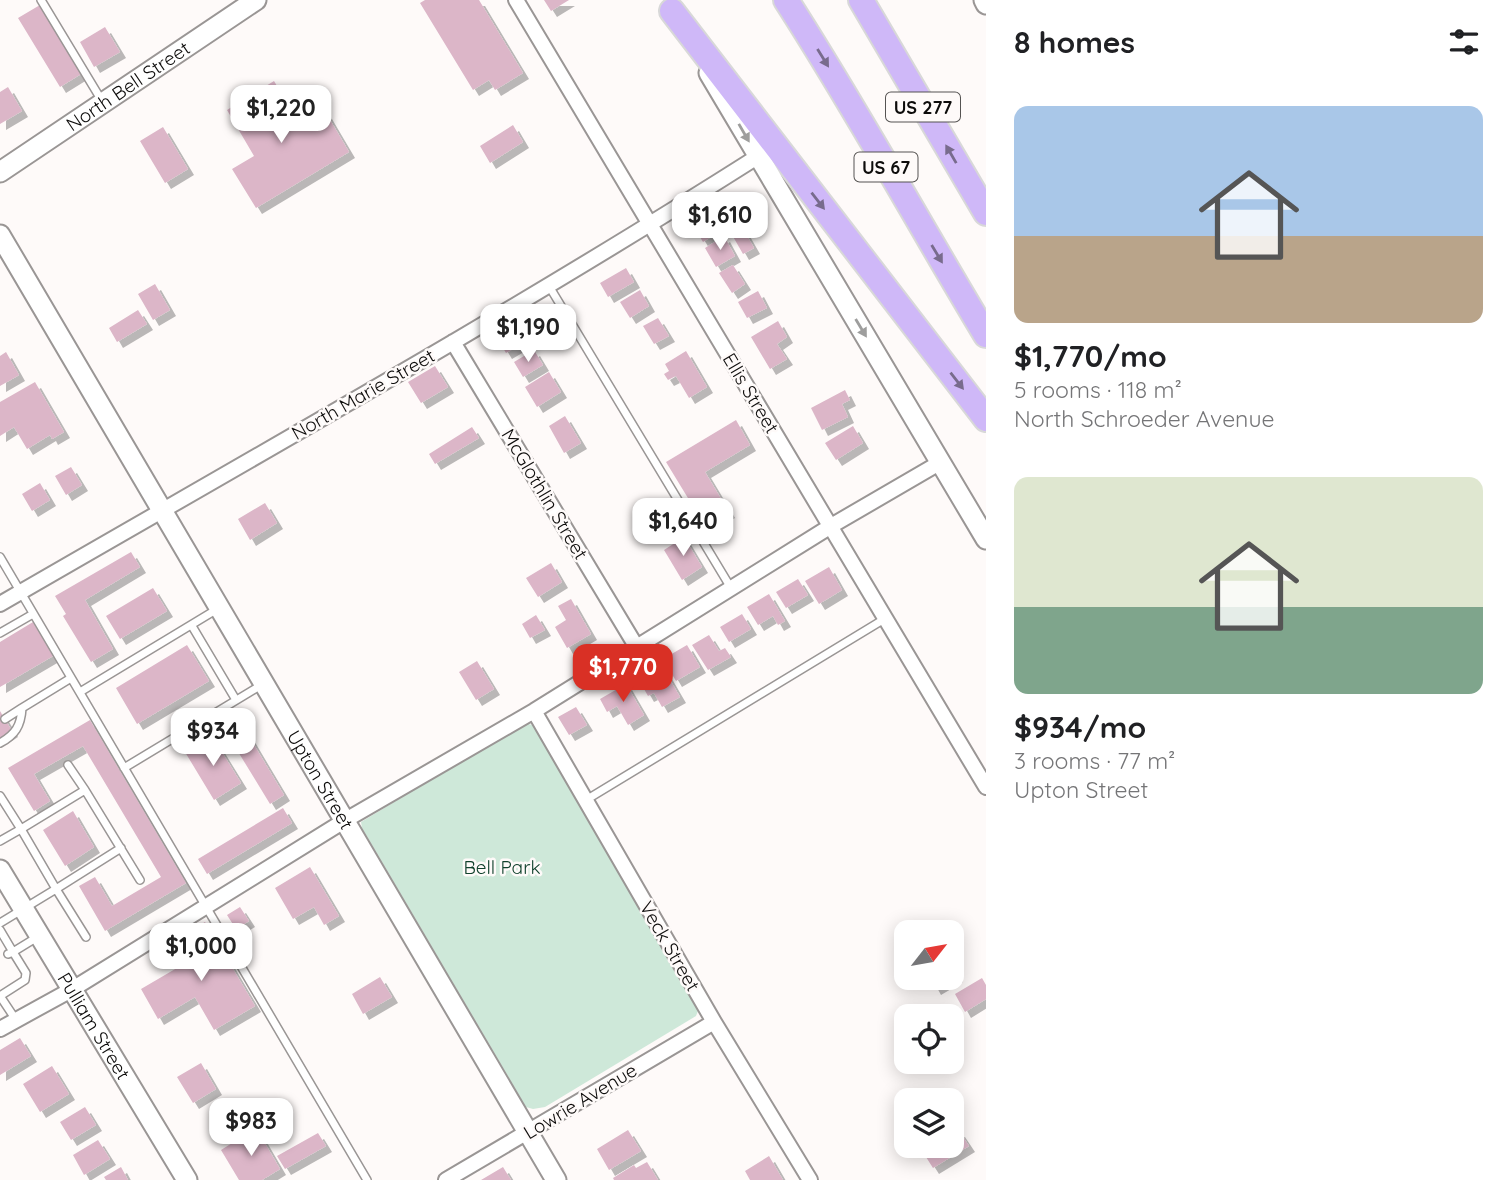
<!DOCTYPE html>
<html lang="en">
<head>
<meta charset="utf-8">
<style>
	:root { --surface:#fff; --page:#f6f6f6; --text:#202124; --muted:#757577; --accent:#d93025 }
	body { margin:0; font-family:Quicksand,sans-serif; background:var(--page); color:var(--text); height:100vh; display:flex; flex-direction:column; font-size:26px; white-space:nowrap }
	* { box-sizing:border-box; margin:0 }
	p { font-size:23px; color:var(--muted) }
	.icon { flex:none; width:38px; height:38px; fill:none; stroke:currentColor; stroke-width:2; stroke-linecap:round; stroke-linejoin:round }
	.map { position:relative; flex:1; overflow:hidden }
	.details { display:flex; flex-direction:column; background:var(--surface); width:525px }
	.details>* { flex:none }
	.needle { width:46px; rotate:59deg }
	.fabs { position:absolute; left:894px; top:920px; display:grid; gap:14px }
	.fabs a { display:grid; place-items:center; width:70px; height:70px; border-radius:14px; background:var(--surface); box-shadow:0 4px 18px #0003; font-size:35px }
	.price { position:absolute; translate:-50% -60px; padding:0 16px; border-radius:14px; background:#fff; color:#222; font-size:23px; line-height:46px; filter:drop-shadow(0 2px 4px #0008) }
	.price::after { content:''; position:absolute; left:50%; top:42px; width:21px; height:16px; margin-left:-10px; background:inherit; clip-path:polygon(0 0,100% 0,50% 100%) }
	.price.current { background:var(--accent); color:#fff }
	ul { padding:0; list-style:none }
	li { display:grid; align-content:center; gap:14px; height:371px; padding:0 28px }
	li span { display:grid; place-items:center; height:217px; border-radius:14px; color:#555 }
	li>.icon { margin-inline-start:auto }
	span .icon { width:126px; height:126px; fill:#fffc; stroke-width:1 }
	li b { font-size:30px }
	h2 { display:flex; justify-content:space-between; align-items:center; height:84px; padding:0 28px; font-size:30px }
	main { display:flex; flex:1; min-height:0 }
	.map>svg:first-child { display:block }
</style>
</head>
<body>
<main>
<div class="map">
<svg width="986" height="1180" viewBox="0 0 986 1180">
	<defs>
		<filter id="shadow"><feDropShadow dx="6" dy="6" stdDeviation="0" flood-color="#0004"/></filter>
	</defs>
	<rect width="100%" height="100%" fill="#fefaf9"/>
	<path fill="#cee8d9" d="M525,723L536,726L696,1003L698,1011L696,1016L545,1107L533,1109L526,1107L362,828L361,822Z"/>
	<path fill="#dcb6c8" filter="url(#shadow)" d="M425,0H479L523,73L495,90L489,80L473,90L420,3Z
		M544,0H569L551,11Z
		M40,5L81,74L60,87L18,18Z
		M105,27L120,52L94,67L80,42Z
		M274,81L302,127L326,113L349,152L256,208L232,169L254,156L227,110Z
		M8,87L22,111L0,124V92Z
		M513,125L523,142L490,163L480,146Z
		M163,127L188,169L165,183L140,141Z
		M717,200L730,221L717,229L719,232L703,242L688,217Z
		M742,227L754,248L743,254L731,233Z
		M724,236L735,256L716,267L705,248Z
		M733,265L745,284L732,293L719,273Z
		M626,268L634,282L608,297L600,283Z
		M155,284L170,310L153,320L138,294Z
		M640,290L649,306L630,318L620,302Z
		M758,291L767,308L747,318L738,302Z
		M138,310L147,324L117,342L109,328Z
		M538,313L547,329L506,353L497,338Z
		M658,318L669,336L654,344L643,326Z
		M778,321L787,337L777,344L787,359L770,369L751,337Z
		M534,350L543,365L523,377L514,362Z
		M686,351L707,387L689,398L676,376L668,380L664,374L669,371L665,364Z
		M6,352L19,375L0,386V356Z
		M435,366L448,387L421,403L408,382Z
		M549,372L561,392L537,407L525,387Z
		M35,382L64,432L52,439L50,435L27,449L14,427L0,436V402Z
		M845,390L850,400L842,404L848,417L822,430L811,408Z
		M565,416L581,443L564,453L549,426Z
		M736,420L750,445L705,472L729,512L705,526L666,462Z
		M853,426L863,443L836,460L825,443Z
		M472,427L479,438L435,464L429,454Z
		M71,467L82,485L66,495L55,476Z
		M40,483L50,500L32,511L22,494Z
		M265,503L277,523L250,540L238,519Z
		M684,537L702,567L682,580L664,550Z
		M131,552L140,567L85,600L113,649L91,662L63,616L66,614L55,596Z
		M551,563L562,582L538,597L526,578Z
		M829,567L842,590L819,604L805,581Z
		M798,579L808,595L786,608L776,592Z
		M153,588L167,611L120,639L106,616Z
		M769,594L785,621L778,625L773,616L758,625L747,607Z
		M571,599L591,634L567,648L555,627L566,620L558,606Z
		M742,614L751,629L729,642L720,627Z
		M536,615L545,630L530,638L522,624Z
		M33,622L53,656L0,687V642Z
		M709,635L719,651L725,648L731,657L708,670L692,645Z
		M187,645L209,681L137,724L116,688Z
		M687,645L700,667L676,681L663,659Z
		M477,661L494,689L476,700L459,672Z
		M659,661L680,697L662,707L654,693L648,696L636,675Z
		M626,684L644,715L628,725L617,706L607,712L600,699Z
		M576,707L587,725L569,735L558,717Z
		M0,711L12,731L0,739Z
		M90,720L186,883L105,931L79,886L95,877L112,906L161,877L83,746L34,774L50,801L34,811L8,768Z
		M241,723L284,795L270,804L226,732Z
		M212,736L241,783L214,800L185,752Z
		M283,808L292,823L207,874L198,859Z
		M73,811L94,847L65,866L43,830Z
		M310,867L339,916L324,925L314,907L293,919L275,888Z
		M240,907L249,921L236,929L227,915Z
		M205,922L255,1006L214,1030L195,997L158,1019L141,989L194,958L181,936Z
		M952,969L957,976L935,989L929,978H952Z
		M380,977L392,997L363,1014L352,994Z
		M982,978L986,985V999L965,1012L955,994Z
		M20,1038L31,1056L0,1075V1050Z
		M201,1063L216,1089L193,1103L177,1077Z
		M52,1066L69,1094L40,1112L23,1084Z
		M85,1107L96,1125L71,1140L60,1122Z
		M256,1128L280,1169L262,1180H239L221,1150Z
		M628,1130L641,1151L609,1170L597,1149Z
		M959,1131L969,1146L933,1168L919,1146H952V1135Z
		M318,1133L326,1146L285,1169L277,1156Z
		M98,1140L110,1159L84,1175L73,1155Z
		M769,1156L783,1180H750L745,1171Z
		M647,1162L658,1180H614L613,1178L634,1165L636,1168Z
		M121,1167L128,1180H106L104,1177Z
		M503,1167L511,1180H481Z"/>
	<g fill="none" stroke-linecap="round" stroke-linejoin="round">
		<g stroke="#9a9695" stroke-width="10">
			<path id="lane" d="M41,0L102,101
				M549,286L731,588
				M0,557L367,1180
				M192,626L236,700
				M0,633L33,614
				M80,692L219,608
				M5,719L22,708
				M0,743C15,735 21,726 22,708L71,678
				M124,768L263,684
				M85,790L140,880
				M0,796L21,829L85,790L68,765
				M586,800L886,618
				M0,841L21,829L56,889L121,848
				M0,923L56,889L86,937
				M0,930L13,952L8,954
				M0,996L25,980L26,973L13,952L39,936
				M0,996L16,1020"/>
		</g>
		<g stroke="#9a9695" stroke-width="18">
			<path id="street" d="M516,0L986,787
				M453,342L636,646
				M0,604C254,457 510,314 757,157
				M534,711L714,1022L810,1180
				M0,1029L71,990L344,821L534,711L831,526L941,462
				M446,1180L714,1022"/>
		</g>
		<g stroke="#9a9695" stroke-width="23">
			<g id="secondary">
				<path d="M984,0L986,4"/>
				<path d="M709,73L986,539"/>
				<path id="s1" d="M0,172L256,0"/>
				<path id="s2" d="M0,235L556,1180"/>
				<path id="s3" d="M0,870L187,1180"/>
			</g>
		</g>
		<g stroke="#d8d8d8" stroke-width="28">
			<path id="highway" d="M786,0C857,110 919,224 986,335
				M861,0L986,213
				M672,11L986,419"/>
		</g>
		<use href="#lane" stroke="#fff" stroke-width="7"/>
		<use href="#street" stroke="#fff" stroke-width="14"/>
		<use href="#secondary" stroke="#fff" stroke-width="19"/>
		<use href="#highway" stroke="#cfb8f8" stroke-width="24"/>
	</g>
	<defs><path id="oneway-solid" d="M-6-.8H1V-3.2L6.5 0L1 3.2V.8H-6Z" transform="scale(1.75)"/></defs>
	<g fill="#786b8d">
		<use href="#oneway-solid" transform="translate(823 58) rotate(58)"/>
		<use href="#oneway-solid" transform="translate(951 154) rotate(-120)"/>
		<use href="#oneway-solid" transform="translate(818 201) rotate(52)"/>
		<use href="#oneway-solid" transform="translate(937 254) rotate(59)"/>
		<use href="#oneway-solid" transform="translate(957 381) rotate(52)"/>
	</g>
	<g fill="#9e9e9d">
		<use href="#oneway-solid" transform="translate(744 133) rotate(60)"/>
		<use href="#oneway-solid" transform="translate(861 328) rotate(59)"/>
	</g>
	<g text-anchor="middle" dominant-baseline="central" stroke-width="5" stroke-linejoin="round" paint-order="stroke">
		<g fill="#fefaf9" stroke="#555352" stroke-width="2">
			<rect x="886" y="92.5" width="74" height="29" rx="5"/>
			<rect x="854.5" y="152.5" width="63" height="29" rx="5"/>
		</g>
		<g font-size="18" font-weight="bold" fill="#0d0c0b">
			<text x="923" y="107">US 277</text>
			<text x="886" y="167">US 67</text>
		</g>
		<g font-size="19" fill="#0d0c0b" stroke="#fefaf9">
			<text stroke="none"><textPath href="#s1" startOffset="154">North Bell Street</textPath></text>
			<text transform="translate(751 393) rotate(59)">Ellis Street</text>
			<text transform="translate(363 394) rotate(-30)">North Marie Street</text>
			<text transform="translate(545 494) rotate(59)">McGlothlin Street</text>
			<text stroke="none"><textPath href="#s2" startOffset="632">Upton Street</textPath></text>
			<text transform="translate(670 946) rotate(60)">Veck Street</text>
			<text stroke="none"><textPath href="#s3" startOffset="182">Pulliam Street</textPath></text>
			<text transform="translate(580 1101) rotate(-31)">Lowrie Avenue</text>
		</g>
		<g font-size="19" fill="#10412c" stroke="#fefaf9">
			<text x="502" y="867">Bell Park</text>
		</g>
	</g>
</svg>
<div class="fabs">
<a><svg class="needle" viewBox="-14 -14 28 28"><path d="M0-13l5 13h-10z" fill="#e53935"/><path d="M0 13l5-13h-10z" fill="#757577"/></svg></a>
<a><svg class="icon" aria-label="locate" viewBox="0 0 24 24"><circle cx="12" cy="12" r="6"/><path d="M12 2v4M12 18v4M2 12h4M18 12h4"/></svg></a>
<a><svg class="icon" aria-label="layers" viewBox="0 0 24 24"><path d="M12 4l9 5-9 5-9-5zM3 14l9 5 9-5"/></svg></a>
</div>
<b class="price" style="left:281px;top:145px">$1,220</b>
<b class="price" style="left:720px;top:252px">$1,610</b>
<b class="price" style="left:528px;top:364px">$1,190</b>
<b class="price" style="left:683px;top:558px">$1,640</b>
<b class="price current" style="left:623px;top:704px">$1,770</b>
<b class="price" style="left:213px;top:768px">$934</b>
<b class="price" style="left:201px;top:983px">$1,000</b>
<b class="price" style="left:251px;top:1158px">$983</b>
</div>
<section class="details">
<h2>8 homes<svg class="icon" aria-label="filters" viewBox="0 0 24 24"><path d="M4 7h16M4 17h16"/><circle cx="9" cy="7" r="2"/><circle cx="15" cy="17" r="2"/></svg></h2>
<ul>
<li><span style="background:linear-gradient(#a9c7e8 60%,#b9a48a 0)"><svg class="icon" aria-label="home" viewBox="0 0 24 24"><path d="M3 11l9-7 9 7M6 9v11h12V9"/></svg></span><div><b>$1,770/mo</b><p>5 rooms · 118 m²</p><p>North Schroeder Avenue</p></div></li>
<li><span style="background:linear-gradient(#dfe7d0 60%,#7fa58c 0)"><svg class="icon" aria-label="home" viewBox="0 0 24 24"><path d="M3 11l9-7 9 7M6 9v11h12V9"/></svg></span><div><b>$934/mo</b><p>3 rooms · 77 m²</p><p>Upton Street</p></div></li>
</ul>
</section>
</main>
</body>
</html>
